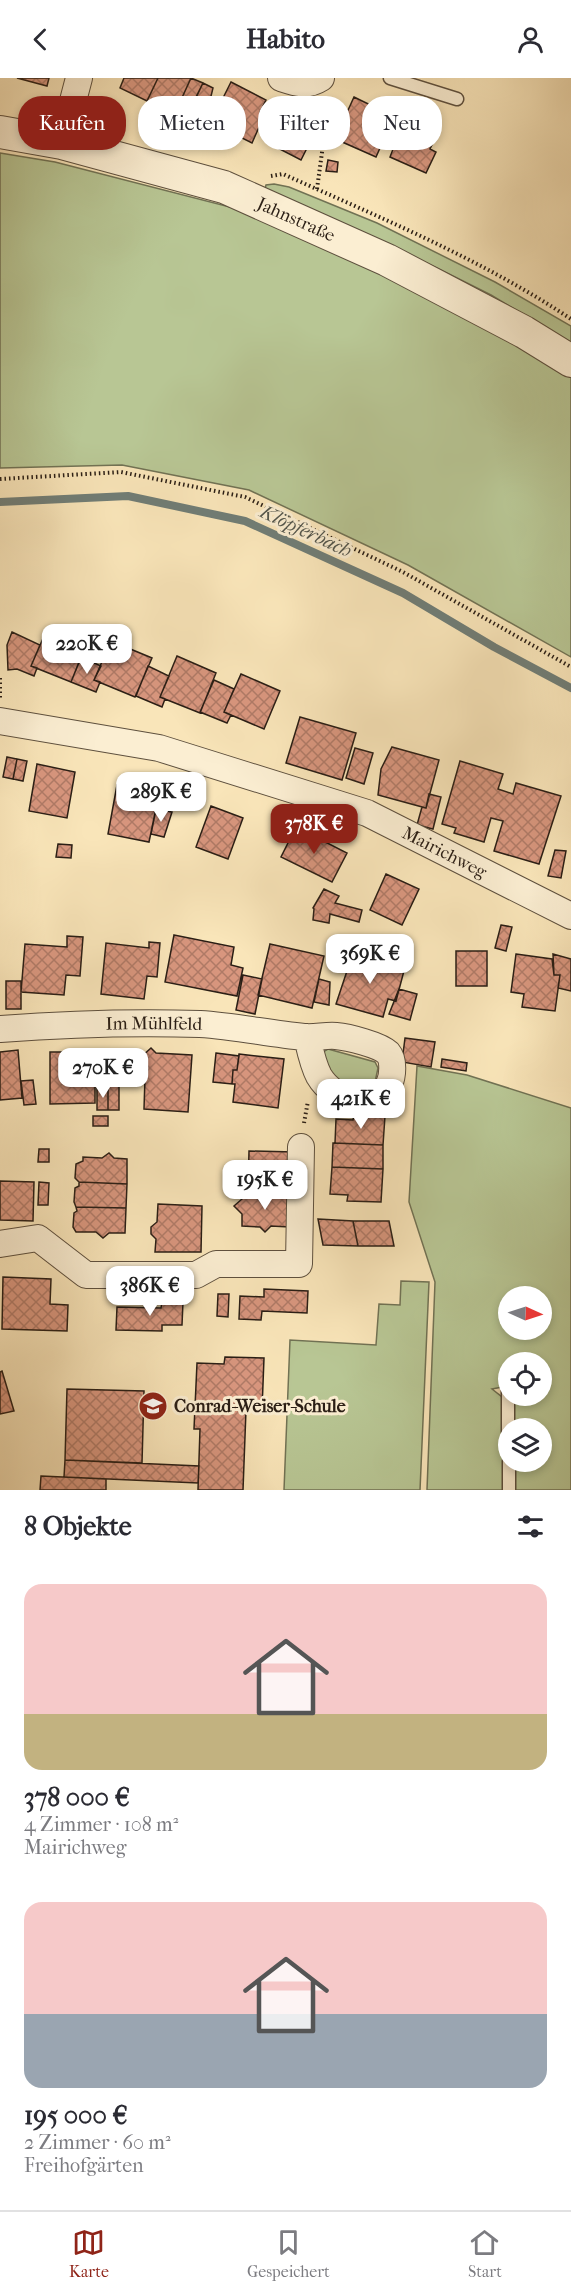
<!DOCTYPE html>
<html lang="de">
<head>
<meta charset="utf-8">
<style>
	:root { --surface:#fff; --page:#f7f7f7; --text:#2b2b33; --muted:#7c7c81; --line:#e1e1e2; --accent:#8f2418 }
	body { margin:0; font-family:"IM FELL French Canon",serif; background:var(--page); color:var(--text); height:100vh; display:flex; flex-direction:column; font-size:22px; white-space:nowrap }
	* { box-sizing:border-box; margin:0 }
	p { font-size:20px; color:var(--muted) }
	.icon { flex:none; width:33px; height:33px; fill:none; stroke:currentColor; stroke-width:2; stroke-linecap:round; stroke-linejoin:round }
	.map { position:relative; height:1412px; overflow:hidden }
	.drawer { display:flex; flex-direction:column; background:var(--surface); flex:1 }
	.drawer>* { flex:none }
	.banner { position:absolute; left:18px; top:18px; width:536px; height:54px; display:flex; gap:12px }
	.needle { width:39px; rotate:93deg }
	.tools { position:absolute; left:498px; top:1208px; display:grid; gap:12px }
	.tools a { display:grid; place-items:center; width:54px; height:54px; border-radius:50%; background:var(--surface); box-shadow:0 3px 9px #0003; font-size:30px }
	.price { position:absolute; translate:-50% -51px; padding:0 14px; border-radius:12px; background:#fff; color:#222; font-size:20px; line-height:39px; filter:drop-shadow(0 2px 3px #0008) }
	.price::after { content:''; position:absolute; left:50%; top:36px; width:18px; height:14px; margin-left:-9px; background:inherit; clip-path:polygon(0 0,100% 0,50% 100%) }
	.price.current { background:var(--accent); color:#fff }
	ul { padding:0; list-style:none }
	li { display:grid; align-content:center; gap:12px; height:318px; padding:0 24px }
	li span { display:grid; place-items:center; height:186px; border-radius:18px; color:#555 }
	li>.icon { margin-inline-start:auto }
	span .icon { width:108px; height:108px; fill:#fffc; stroke-width:1 }
	li b { font-size:26px }
	h2 { display:flex; justify-content:space-between; align-items:center; height:72px; padding:0 24px; font-size:26px }
	.pill { padding:0 21px; border-radius:24px; background:var(--surface); box-shadow:0 3px 9px #0003; font-size:21px; line-height:54px }
	.pill.current { background:var(--accent); color:#fff }
	header { display:flex; justify-content:space-between; align-items:center; height:78px; padding:0 24px; background:var(--surface); font-size:27px; font-weight:700 }
	.tabs { display:flex; justify-content:space-around; align-items:center; height:84px; border-top:2px solid var(--line); background:var(--surface); font-size:16px; color:var(--muted) }
	.tabs a { display:grid; justify-items:center; gap:3px }
	.tabs .current { color:var(--accent) }
	.map>svg:first-child { display:block }
</style>
</head>
<body>
<header><svg class="icon" aria-label="back" viewBox="0 0 24 24"><path d="M15 5l-7 7 7 7"/></svg>Habito<svg class="icon" aria-label="person" viewBox="0 0 24 24"><circle cx="12" cy="8" r="4"/><path d="M4 21q1-7 8-7t8 7"/></svg></header>
<div class="map">
<svg width="571" height="1412" viewBox="0 0 571 1412">
	<defs>
		<pattern id="building-cross-hatch" width="8" height="8" patternUnits="userSpaceOnUse" patternTransform="scale(1.5)"><rect width="8" height="8" fill="#d8967e"/><path d="M0 0l8 8M0 8l8-8" fill="none" stroke="#af7a66"/></pattern>
	</defs>
	<rect width="100%" height="100%" fill="#f9e5b9"/>
	<filter id="stains"><feTurbulence type="fractalNoise" baseFrequency=".00333" numOctaves="4"/><feColorMatrix values="0 0 0 0 .2 0 0 0 0 .09 0 0 0 0 .02 0 0 0 .5 -.17"/></filter>
	<radialGradient id="worn" r=".72"><stop offset=".6" stop-color="#630" stop-opacity="0"/><stop offset="1" stop-color="#630" stop-opacity=".3"/></radialGradient>
	<path fill="#b8c694" stroke="#717254" stroke-width="1.5" fill-rule="evenodd" d="M0,75L55,84L269,139L512,262L571,299V579L408,487L249,412L122,387L0,390Z
		M274,106L289,109L377,145L495,204L571,248V265L491,217L437,190L265,111L266,107Z
		M328,971L375,984L378,990L375,1004L364,1011C344,1008 323,997 323,974Z
		M417,988L467,997L571,1030V1412H513V1383H542V1350H512V1317H542V1284H508V1308L492,1311L502,1319L507,1355L506,1412H427L435,1204L409,1124ZM508,1218H542V1251H508Z
		M401,1203L429,1204L420,1412H284L290,1262L376,1267L379,1226L400,1227Z"/>
	<g fill="none" stroke-linecap="round" stroke-linejoin="round">
		<path stroke="#707d76" stroke-width="8" d="M0,424L128,418L245,443L403,515L494,569L571,610"/>
	</g>
	<path fill="url(#building-cross-hatch)" stroke="#2a1e15" stroke-width="1.5" d="M17,0H49L47,8Z
		M124,0H158L147,23L120,10Z
		M158,0H191L175,35L147,23Z
		M191,0L203,5L187,39L176,33Z
		M231,4L266,22L260,34L271,39L280,21L315,38L306,57L312,60L301,82L266,64L272,52L260,47L252,65L216,47L226,28L220,26Z
		M203,5L213,10L206,39L190,31Z
		M354,19L389,36L384,48L395,54L404,35L439,52L430,71L436,74L426,95L390,79L395,66L384,61L376,79L340,63L349,43L344,41Z
		M328,82L338,84L337,94L326,93Z
		M48,549L87,565L71,604L31,588Z
		M12,554L40,567L31,588L37,590L34,598L17,591L8,592L7,567Z
		M111,563L152,580L135,619L94,602Z
		M177,578L216,595L200,635L160,619Z
		M81,579L101,588L94,602L100,604L96,614L71,604Z
		M148,588L169,598L160,619L165,621L162,629L136,618Z
		M241,596L280,613L264,651L224,634Z
		M214,602L234,611L224,634L231,637L227,645L200,634Z
		M300,639L356,655L342,702L286,685Z
		M392,669L439,682L426,730L378,717L381,691Z
		M355,670L373,675L364,706L346,700Z
		M7,679L17,681L13,701L3,699Z
		M17,681L27,683L23,703L13,701Z
		M460,683L503,696L498,711L513,716L516,705L561,718L539,786L494,773L503,743L491,740L484,764L454,755L456,750L442,746Z
		M37,686L75,694L67,740L29,733Z
		M117,707L159,716L149,764L108,756Z
		M429,716L441,719L433,751L417,747L422,729L426,730Z
		M211,728L243,740L228,781L196,769Z
		M156,731L172,734L164,759L151,756Z
		M296,749L347,775L332,804L281,779Z
		M58,766L72,767L71,780L56,779Z
		M555,772L566,773L561,800L548,798Z
		M386,796L419,811L402,847L370,832Z
		M324,811L339,818L335,825L362,832L359,844L330,836L329,845L313,842L314,831L313,830Z
		M501,847L512,849L506,873L495,870Z
		M174,857L234,869L231,887L243,890L237,918L165,904Z
		M67,858L83,859L80,898L66,897L64,917L21,914L25,866L67,869Z
		M149,864L160,865L157,899L147,898L144,921L101,916L106,865L149,870Z
		M270,866L324,878L312,930L258,917Z
		M456,873H487V908H456Z
		M353,875L405,889L396,923L388,921L383,939L336,926Z
		M516,876L552,881L554,897H560L555,933L522,929L524,916L511,914Z
		M553,876L571,881V913L558,910L560,897H554Z
		M243,897L262,901L255,936L236,932Z
		M319,901L330,904L329,927L314,924Z
		M6,903H21V931H6Z
		M399,911L417,916L410,942L389,936Z
		M405,960L435,964L431,989L402,984Z
		M151,970L156,975L192,977L188,1034L144,1031L145,999H140L130,989Z
		M18,972L22,1020L0,1022V974Z
		M50,974H95V1025L50,1026Z
		M216,975L239,978L237,992H233L232,1006L213,1004Z
		M239,976L284,981L278,1030L233,1024L235,1006H232L233,992H237Z
		M442,981L467,985L466,993L441,989Z
		M33,1002L36,1026L24,1027L21,1003Z
		M108,1002H119V1032H108Z
		M97,1010H108V1032H97Z
		M354,1037L385,1038L383,1067L335,1065L336,1041L353,1042Z
		M93,1038H108V1048H93Z
		M333,1065L383,1067V1091L332,1089Z
		M39,1071H49V1084H38Z
		M249,1073L294,1074L293,1118L248,1116Z
		M109,1075L114,1080L127,1081V1106L79,1104L75,1100L76,1086L83,1083V1079L102,1080Z
		M332,1089L383,1091L381,1124L347,1123L348,1117L330,1116Z
		M0,1103L34,1104L33,1143L0,1142Z
		M39,1104L49,1105L48,1127H38Z
		M79,1104L127,1106L126,1130L76,1129L74,1124L75,1110L79,1108Z
		M242,1116L291,1117L289,1149L271,1148L265,1154L260,1149L242,1148V1136L234,1128L242,1121Z
		M158,1126L202,1128L201,1174H155L156,1161L151,1156V1149L157,1144Z
		M76,1129L126,1130L125,1155H109L103,1160L96,1154H76L73,1149L74,1135L77,1133Z
		M318,1141L353,1143L358,1168L323,1167Z
		M353,1143H389L394,1168H358Z
		M3,1199L51,1201L50,1226L68,1227L67,1253L2,1251Z
		M264,1211L308,1213L307,1235L262,1233L261,1242L239,1241L240,1218L264,1219Z
		M218,1216H229L228,1239L217,1238Z
		M162,1224H183L182,1247H162V1253L116,1252L117,1229L161,1230Z
		M225,1279L264,1280L262,1332H246L243,1412H198L200,1351H194L197,1285L224,1286Z
		M2,1293L14,1333L0,1336V1294Z
		M67,1311L144,1313L142,1385L65,1382Z
		M65,1382L199,1388L198,1405L64,1399Z
		M41,1398L106,1401V1412H40Z"/>
	<g fill="none" stroke-linecap="round" stroke-linejoin="round">
		<g stroke="#5e503e" stroke-width="15">
			<path id="service" d="M390,0L457,21
				M508,1312V1354
				M509,1383V1412"/>
		</g>
		<g stroke="#5e503e" stroke-width="28">
			<g id="minor">
				<path d="M281,0C296,5 307,9 321,0"/>
				<path d="M62,65L79,0"/>
				<path id="s1" d="M0,643L159,670L367,735L571,838"/>
				<path id="s2" d="M0,951C67,946 133,944 200,946C235,948 270,956 304,959C315,960 326,957 336,958C348,959 380,967 388,975C394,982 393,998 389,1006C375,1038 333,1022 319,998C313,987 310,972 307,959"/>
				<path d="M0,1166L38,1160L86,1197H196L216,1186H299L301,1069"/>
			</g>
		</g>
		<g stroke="#5e503e" stroke-width="34">
			<g id="tertiary">
				<path id="s3" d="M0,54L62,65L224,109L387,182L524,254L571,283"/>
			</g>
		</g>
		<path stroke="#2a1e15" stroke-width="4" stroke-dasharray="1.5 3" stroke-linecap="butt" d="M271,98L283,96C381,140 481,181 571,241
			M317,111L329,23
			M0,401L121,394L245,419L403,494L571,589
			M0,600V620
			M304,1045L308,1023"/>
		<use href="#service" stroke="#fbeed2" stroke-width="12"/>
		<use href="#minor" stroke="#fbeed2" stroke-width="26"/>
		<use href="#tertiary" stroke="#fbeed2" stroke-width="32"/>
	</g>
	<defs>
		<g id="school-disc" transform="scale(1.5)"><circle r="9.5" fill="#8f2418" stroke="#fbeed2"/><path d="M0-5L7-2L0 1L-7-2ZM-4 1L0 2.5L4 1V4Q0 6-4 4Z" fill="#fff"/></g>
	</defs>
	<g fill-rule="evenodd">
		<use href="#school-disc" x="153" y="1328"/>
	</g>
	<g text-anchor="middle" dominant-baseline="central" stroke-width="6" stroke-linejoin="round" paint-order="stroke">
		<g font-size="18" fill="#2a1e15" stroke="#fbeed2">
			<text stroke="none"><textPath href="#s3" startOffset="310">Jahnstraße</textPath></text>
			<text stroke="none"><textPath href="#s1" startOffset="466">Mairichweg</textPath></text>
			<text stroke="none"><textPath href="#s2" startOffset="154">Im Mühlfeld</textPath></text>
		</g>
		<g font-size="18" font-weight="bold" fill="#2a1e15" stroke="#fbeed2" text-anchor="start">
			<text x="174" y="1328">Conrad-Weiser-Schule</text>
		</g>
		<g font-size="20" font-style="italic" fill="#53564d" stroke="#fbeed2">
			<text transform="translate(306 453) rotate(25)">Klöpferbach</text>
		</g>
	</g>
	<rect width="100%" height="100%" filter="url(#stains)"/>
	<rect width="100%" height="100%" fill="url(#worn)"/>
</svg>
<div class="tools">
<a><svg class="needle" viewBox="-14 -14 28 28"><path d="M0-13l5 13h-10z" fill="#e53935"/><path d="M0 13l5-13h-10z" fill="#7c7c81"/></svg></a>
<a><svg class="icon" aria-label="locate" viewBox="0 0 24 24"><circle cx="12" cy="12" r="6"/><path d="M12 2v4M12 18v4M2 12h4M18 12h4"/></svg></a>
<a><svg class="icon" aria-label="layers" viewBox="0 0 24 24"><path d="M12 4l9 5-9 5-9-5zM3 14l9 5 9-5"/></svg></a>
</div>
<b class="price" style="left:87px;top:597px">220K €</b>
<b class="price" style="left:161px;top:745px">289K €</b>
<b class="price current" style="left:314px;top:777px">378K €</b>
<b class="price" style="left:370px;top:907px">369K €</b>
<b class="price" style="left:103px;top:1021px">270K €</b>
<b class="price" style="left:361px;top:1052px">421K €</b>
<b class="price" style="left:265px;top:1133px">195K €</b>
<b class="price" style="left:150px;top:1239px">386K €</b>
<div class="banner">
<a class="pill current">Kaufen</a>
<a class="pill">Mieten</a>
<a class="pill">Filter</a>
<a class="pill">Neu</a>
</div>
</div>
<section class="drawer">
<h2>8 Objekte<svg class="icon" aria-label="filters" viewBox="0 0 24 24"><path d="M4 7h16M4 17h16"/><circle cx="9" cy="7" r="2"/><circle cx="15" cy="17" r="2"/></svg></h2>
<ul>
<li><span style="background:linear-gradient(#f6c9c9 70%,#c2b280 0)"><svg class="icon" aria-label="home" viewBox="0 0 24 24"><path d="M3 11l9-7 9 7M6 9v11h12V9"/></svg></span><div><b>378 000 €</b><p>4 Zimmer · 108 m²</p><p>Mairichweg</p></div></li>
<li><span style="background:linear-gradient(#f6c9c9 60%,#9aa5b1 0)"><svg class="icon" aria-label="home" viewBox="0 0 24 24"><path d="M3 11l9-7 9 7M6 9v11h12V9"/></svg></span><div><b>195 000 €</b><p>2 Zimmer · 60 m²</p><p>Freihofgärten</p></div></li>
</ul>
</section>
<nav class="tabs">
<a class="current"><svg class="icon" aria-label="map" viewBox="0 0 24 24"><path d="M3 6l6-2 6 2 6-2v14l-6 2-6-2-6 2zM9 4v14M15 6v14"/></svg>Karte</a>
<a><svg class="icon" aria-label="saved" viewBox="0 0 24 24"><path d="M7 4h10v16l-5-4-5 4z"/></svg>Gespeichert</a>
<a><svg class="icon" aria-label="home" viewBox="0 0 24 24"><path d="M3 11l9-7 9 7M6 9v11h12V9"/></svg>Start</a>
</nav>
</body>
</html>
